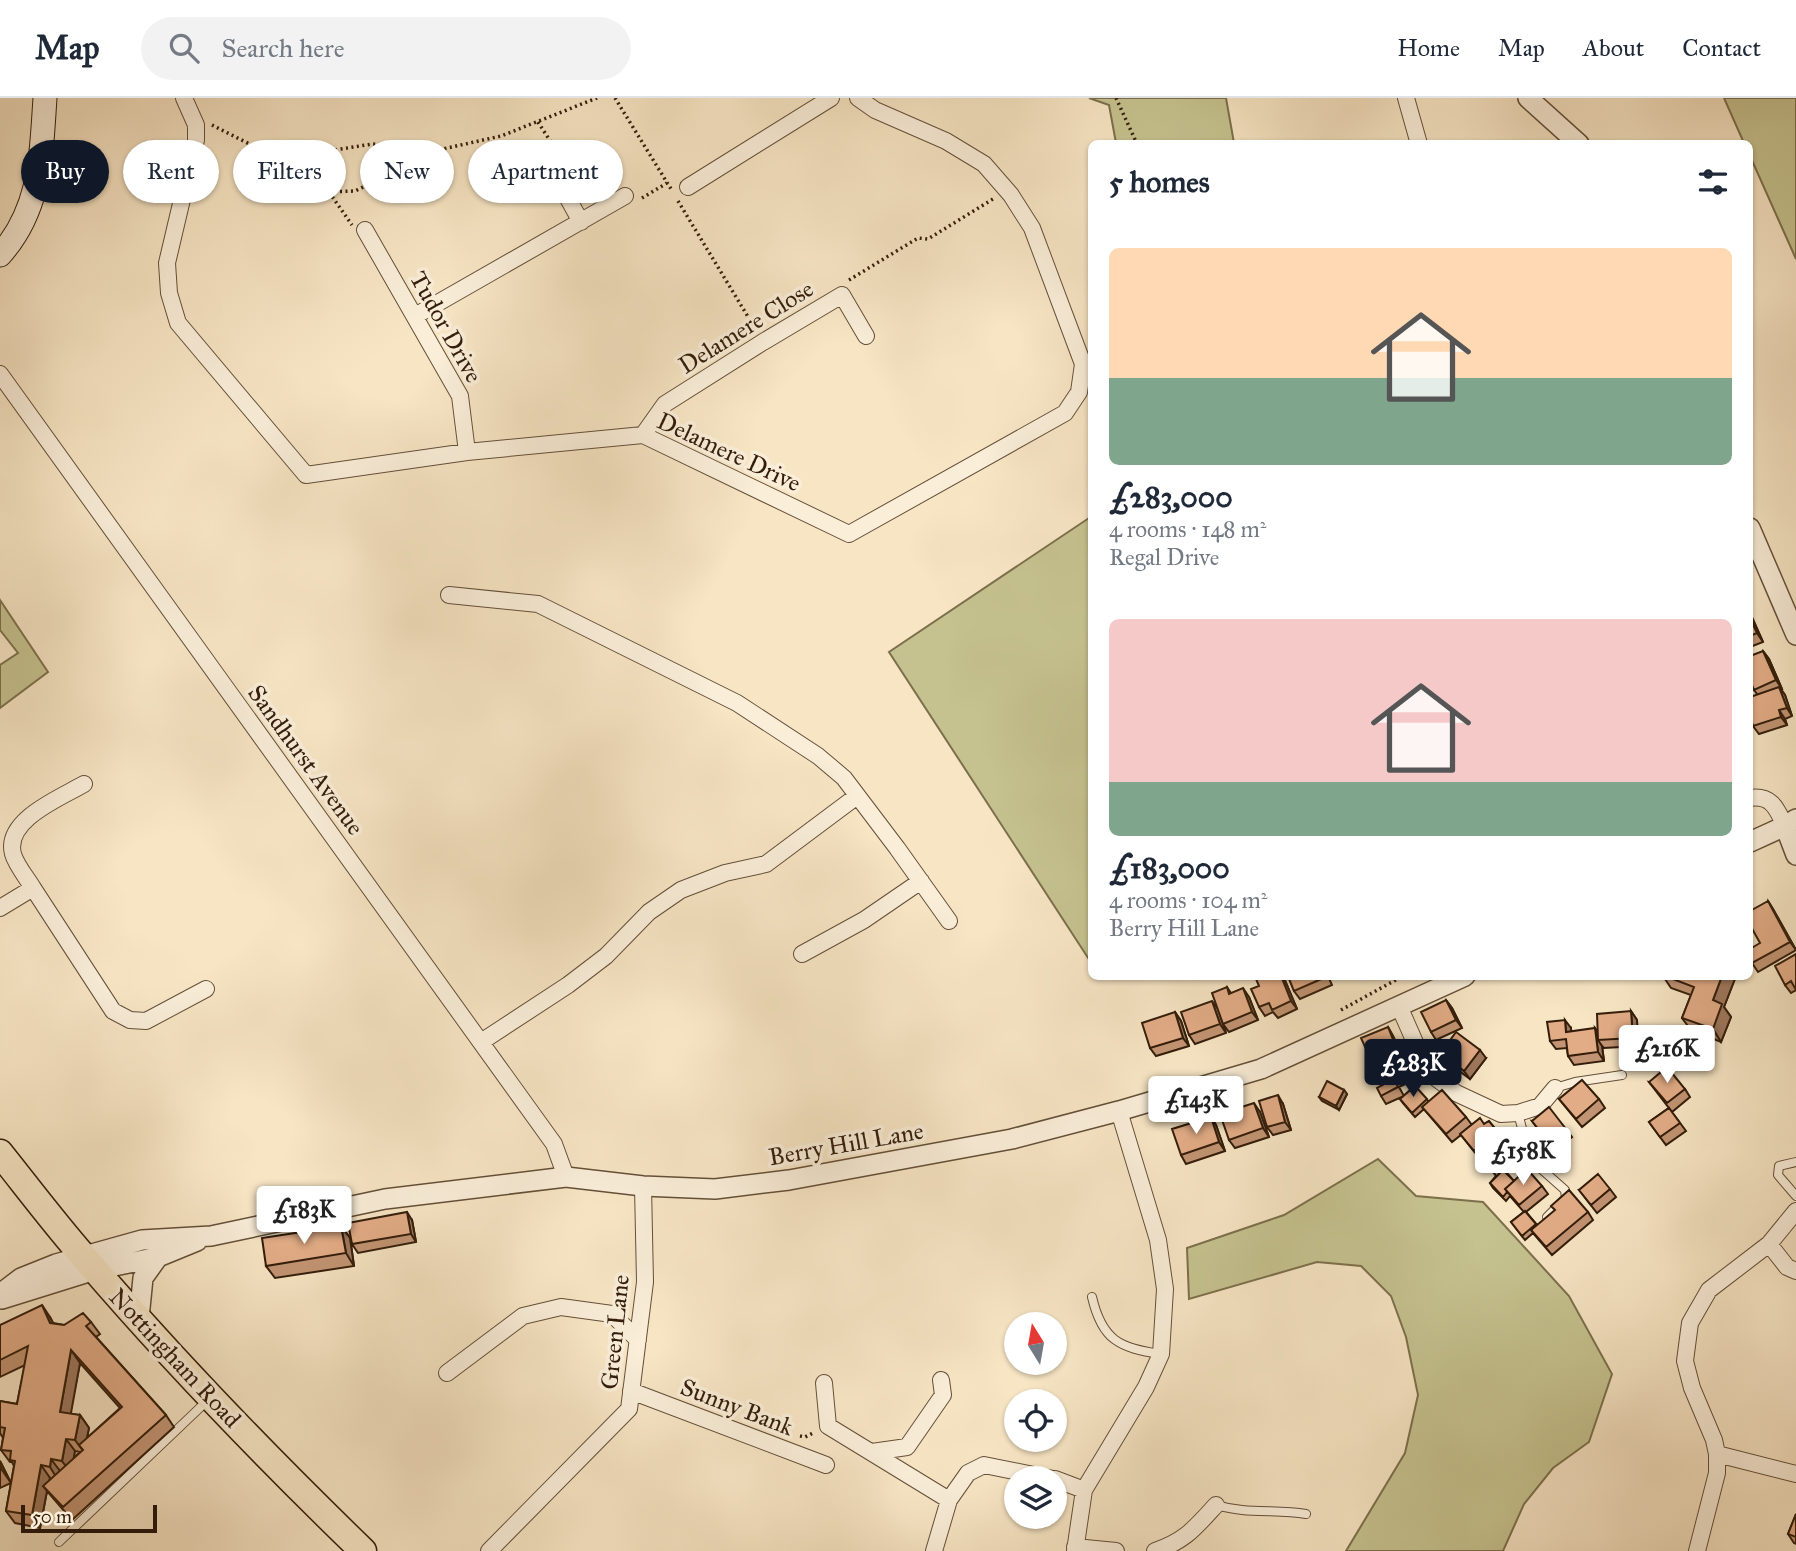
<!DOCTYPE html>
<html lang="en">
<head>
<meta charset="utf-8">
<style>
	:root { --surface:#fff; --page:#f2f2f3; --text:#1f2937; --muted:#747a83; --line:#e0e1e3; --accent:#111827 }
	body { margin:0; font-family:"IM FELL Great Primer",serif; background:var(--page); color:var(--text); height:100vh; display:flex; flex-direction:column; font-size:26px; white-space:nowrap }
	* { box-sizing:border-box; margin:0 }
	p { font-size:23px; color:var(--muted) }
	.icon { flex:none; width:38px; height:38px; fill:none; stroke:currentColor; stroke-width:2; stroke-linecap:round; stroke-linejoin:round }
	.map { position:relative; flex:1; overflow:hidden }
	.side { position:absolute; left:1088px; top:42px; width:665px; height:840px; display:flex; flex-direction:column; background:var(--surface); border-radius:10px; box-shadow:0 2px 5px #0004 }
	.side>* { flex:none }
	.banner { position:absolute; left:21px; top:42px; width:665px; height:63px; display:flex; gap:14px }
	.needle { width:46px; rotate:349deg }
	.controls { position:absolute; left:1004px; top:1214px; display:grid; gap:14px }
	.controls a { display:grid; place-items:center; width:63px; height:63px; border-radius:50%; background:var(--surface); box-shadow:0 2px 5px #0004; font-size:35px }
	.scale { position:absolute; left:21px; bottom:18px; width:136px; box-sizing:border-box; padding-left:7px; border:4px solid #331d0a; border-top:0; font-size:19px; line-height:24px; white-space:nowrap; color:#331d0a; -webkit-text-stroke:5px #faeed9; paint-order:stroke }
	.price { position:absolute; translate:-50% -60px; padding:0 16px; border-radius:7px; background:#fff; color:#222; font-size:23px; line-height:46px; filter:drop-shadow(0 2px 4px #0008) }
	.price::after { content:''; position:absolute; left:50%; top:42px; width:21px; height:16px; margin-left:-10px; background:inherit; clip-path:polygon(0 0,100% 0,50% 100%) }
	.price.selected { background:var(--accent); color:#fff }
	ul { padding:0; list-style:none }
	li { display:grid; align-content:center; gap:14px; height:371px; padding:0 21px }
	li span { display:grid; place-items:center; height:217px; border-radius:10px; color:#555 }
	li>.icon { margin-inline-start:auto }
	span .icon { width:126px; height:126px; fill:#fffc; stroke-width:1 }
	li b { font-size:30px }
	h2 { display:flex; justify-content:space-between; align-items:center; height:84px; padding:0 21px; font-size:30px }
	.pill { padding:0 24px; border-radius:32px; background:var(--surface); box-shadow:0 2px 5px #0004; font-size:24px; line-height:63px }
	.pill.selected { background:var(--accent); color:#fff }
	header { display:flex; align-items:center; gap:42px; box-sizing:border-box; height:98px; padding:0 35px; background:var(--surface); border-bottom:2px solid var(--line) }
	header strong { font-size:33px }
	nav { display:flex; gap:38px; margin-inline-start:auto; font-size:24px }
	.search { width:490px; height:63px; background:var(--page); display:flex; align-items:center; gap:18px; box-sizing:border-box; padding:0 24px; border-radius:38px; color:var(--muted); font-size:26px }
	.map>svg:first-child { display:block }
</style>
</head>
<body>
<header>
<strong>Map</strong>
<div class="search"><svg class="icon" aria-label="search" viewBox="0 0 24 24"><circle cx="10" cy="10" r="6"/><path d="M15 15l6 6"/></svg>Search here</div>
<nav><a>Home</a><a>Map</a><a>About</a><a>Contact</a></nav>
</header>
<div class="map">
<svg width="1796" height="1453" viewBox="0 0 1796 1453">
	<rect width="100%" height="100%" fill="#f7e5c4"/>
	<filter id="stains"><feTurbulence type="fractalNoise" baseFrequency=".00286" numOctaves="4"/><feColorMatrix values="0 0 0 0 .2 0 0 0 0 .09 0 0 0 0 .02 0 0 0 .5 -.17"/></filter>
	<radialGradient id="worn" r=".72"><stop offset=".6" stop-color="#630" stop-opacity="0"/><stop offset="1" stop-color="#630" stop-opacity=".3"/></radialGradient>
	<path fill="#c5c28f" stroke="#7c704c" stroke-width="2" d="M1089,0H1226L1234,45H1116L1109,7Z
		M1724,0H1796V161L1750,58V46L1744,45Z
		M1092,418V866L889,554Z
		M0,502L48,574L0,610V567L18,555L0,532Z
		M1378,1061L1416,1098L1483,1104L1569,1198L1612,1276L1589,1344L1553,1370L1524,1406L1503,1453H1346L1405,1355L1418,1297L1406,1239L1391,1198L1361,1168L1317,1164L1189,1201L1187,1150L1284,1117Z"/>
	<g fill="none" stroke-linecap="round" stroke-linejoin="round">
		<g stroke="#644f38" stroke-width="10">
			<path id="service" d="M1555,990L1575,984L1622,977
				M1518,1015L1530,1061L1565,1092L1566,1100L1547,1119
				M1796,1064L1779,1068L1778,1077L1796,1098
				M1092,1199C1102,1242 1119,1250 1161,1256
				M1216,1407C1246,1416 1275,1411 1306,1416
				M59,1444L209,1301"/>
		</g>
		<g stroke="#644f38" stroke-width="18">
			<path id="minor" d="M184,0L196,27V42L167,165L169,195L178,225L306,377L467,354L643,337L849,436L1065,315L1079,294L1083,266L1032,130L1011,97L984,66L946,43L875,12L858,0
				M1406,0L1419,46
				M550,68L581,124
				M688,89L831,0
				M365,132L460,298L467,354
				M415,218L625,98
				M0,276L554,1046L566,1079
				M643,337L665,306L763,244L842,197L866,238
				M449,497L538,506L737,605L818,658L844,680L897,750L949,823
				M1750,700C1772,697 1777,711 1785,728
				M33,790L113,913L130,922L146,923L206,891
				M0,810L33,790C27,780 16,767 13,756C4,722 60,700 84,686
				M802,856L864,822L921,783
				M1399,908L1428,974L1456,995L1501,1016L1518,1015L1540,1008L1555,990
				M481,944L568,887L606,858L649,814L681,792L725,775L766,766L857,698
				M1769,1146L1787,1169L1796,1173
				M447,1275L523,1218L561,1209L612,1216L638,1242
				M824,1285L828,1328L949,1402L968,1375L984,1367L1053,1381
				M631,1293L826,1367
				M872,1354L907,1349L943,1297L941,1282
				M1717,1356L1796,1376
				M1055,1381L1084,1392
				M1075,1449L1116,1453
				M489,1453L629,1311L645,1184L643,1088
				M934,1453L949,1402
				M1075,1453L1084,1392L1146,1289L1161,1256L1165,1191L1158,1142L1119,1013
				M1155,1453C1185,1443 1195,1430 1216,1407
				M1697,1453L1717,1375V1356L1714,1342L1692,1290L1685,1263L1690,1225L1709,1192L1769,1146L1796,1113"/>
		</g>
		<g stroke="#644f38" stroke-width="22">
			<path id="tertiary" d="M1528,0L1579,46
				M1750,430L1796,537
				M1785,728L1796,757
				M1750,744L1785,728L1796,721
				M0,1196L21,1180L56,1166L142,1142L211,1138L385,1101L566,1079L643,1088L715,1091L789,1082L1012,1041L1119,1013L1261,971L1465,878
				M2,1201L95,1172L158,1159L197,1143
				M139,1220L143,1180L158,1159"/>
		</g>
		<g stroke="#331d0a" stroke-width="25">
			<path id="secondary" d="M0,157C41,111 41,58 45,0"/>
		</g>
		<g stroke="#331d0a" stroke-width="29">
			<path id="trunk" d="M0,1055C28,1090 55,1126 84,1159C172,1262 266,1359 363,1453"/>
		</g>
		<path stroke="#331d0a" stroke-width="3.5" stroke-dasharray="2 3.5" stroke-linecap="butt" d="M615,0L671,91
			M1116,0L1137,46
			M538,24L556,52
			M212,27L279,61L372,46L443,51L501,38L597,0
			M279,61L304,80L329,94L352,127
			M329,94L355,93L441,51
			M642,100L667,85
			M678,103L756,232
			M849,182L918,140L928,141L993,101
			M1341,912L1403,878
			M800,1338L805,1339L815,1334"/>
		<use href="#service" stroke="#faeed9" stroke-width="8"/>
		<use href="#minor" stroke="#faeed9" stroke-width="16"/>
		<use href="#tertiary" stroke="#faeed9" stroke-width="19"/>
		<use href="#secondary" stroke="#faeed9" stroke-width="23"/>
		<use href="#trunk" stroke="#f7e5c4" stroke-width="26"/>
	</g>
	<path fill="#c29473" stroke="#331d0a" stroke-width="2" fill-rule="evenodd" d="M1750,515L1763,544L1750,549Z
		M1763,553L1769,561L1782,591H1781L1785,597L1792,618L1785,621L1787,627L1759,636L1753,628L1757,596L1754,592Z
		M1768,803L1773,811L1796,852L1758,874L1750,862L1760,845Z
		M1796,856V892L1791,895L1785,887Z
		M1288,878H1328L1332,887L1300,901L1294,893Z
		M1663,878H1736L1724,909L1731,919L1721,944L1691,932L1682,920L1691,897L1671,890Z
		M1284,880L1297,911L1278,920L1273,914L1265,918L1259,909Z
		M1227,889L1231,895L1249,899L1258,922L1229,934L1223,926L1221,920L1226,935L1195,946L1189,937L1217,910Z
		M1446,902L1452,910L1462,930L1436,942L1431,934Z
		M1631,913L1637,922L1638,948L1604,950L1602,948L1604,963L1574,967L1568,958L1567,950L1556,951L1550,943L1571,930V933L1598,934Z
		M1175,914L1181,923L1189,948L1156,958L1150,950Z
		M1388,929L1393,938L1399,951L1408,959L1418,980L1399,989L1404,998L1386,1006L1381,998L1386,985L1377,968L1376,969L1370,960Z
		M1441,955L1486,960L1470,981L1446,963Z
		M1649,984L1685,991L1690,999L1672,1014Z
		M1415,988L1428,1003L1466,1019L1472,1027L1484,1026L1489,1023L1520,1063L1506,1074L1514,1083L1542,1088L1548,1096L1526,1114L1537,1127L1588,1114L1593,1122L1552,1157L1533,1135L1525,1142L1511,1124L1524,1114L1510,1098L1506,1103L1493,1090L1490,1085L1496,1078L1482,1060L1480,1061L1461,1037L1452,1044L1424,1011L1415,1019L1403,1005L1400,1001Z
		M1344,992L1347,996L1339,1012L1322,1003L1319,999Z
		M1559,1001H1599L1605,1010L1582,1029Z
		M1283,1006L1291,1032L1273,1037L1267,1029Z
		M1669,1010L1686,1033L1666,1047L1649,1024Z
		M1260,1014L1269,1039L1235,1050L1229,1042Z
		M1211,1019L1216,1027L1225,1053L1186,1066L1181,1057Z
		M1532,1023L1566,1031L1572,1039L1555,1053Z
		M1610,1091L1616,1099L1597,1115L1579,1092Z
		M412,1122L416,1144L358,1155L352,1146Z
		M341,1128L350,1140L354,1168L275,1180L266,1168Z
		M50,1219L53,1225L64,1227L91,1224L100,1236L96,1239L166,1317L174,1329L72,1422L47,1393L40,1430L15,1425L6,1413L14,1368L12,1364H10L1,1352L3,1340L0,1335V1303L17,1306L25,1267L0,1279V1227ZM80,1265L120,1310L87,1340L89,1330L80,1317L70,1316ZM75,1353L80,1354L73,1360Z
		M0,1363L11,1385L0,1390Z
		M1796,1416V1446L1794,1445L1788,1436Z"/>
	<path fill="#9e785e" stroke="#331d0a" stroke-width="2" d="M1750,515L1763,544L1757,535L1750,520Z
		M1763,553L1769,561L1782,591L1776,582Z
		M1779,589L1785,597L1792,618L1787,610Z
		M1779,612L1785,621L1787,627L1781,619Z
		M1768,803L1773,811L1796,852L1790,844Z
		M1281,878H1282L1284,880L1297,911L1291,903Z
		M1722,878H1736L1724,909L1731,919L1721,944L1713,931V902Z
		M1243,890L1249,899L1258,922L1252,914Z
		M1446,902L1452,910L1462,930L1456,922Z
		M1212,903L1218,911L1226,935L1220,926Z
		M1631,913L1637,922L1638,948L1633,940Z
		M1175,914L1181,923L1189,948L1183,940Z
		M1565,922L1571,930L1572,942L1566,934Z
		M1388,929L1393,938L1402,958L1396,949Z
		M1595,930L1601,938L1598,942L1602,948L1604,963L1598,954Z
		M1402,950L1408,959L1418,980L1412,972Z
		M1480,952L1486,960L1470,981L1464,973Z
		M1344,992L1347,996L1339,1012L1336,1008Z
		M1278,997L1283,1006L1291,1032L1285,1024Z
		M1254,1005L1260,1014L1269,1039L1263,1030Z
		M1211,1019L1216,1027L1225,1053L1219,1044Z
		M407,1114L412,1122L416,1144L411,1136Z
		M341,1128L350,1140L354,1168L346,1155Z
		M42,1207L50,1219L59,1237L50,1225Z
		M71,1252L80,1265L69,1326L60,1314Z
		M80,1317L89,1330L84,1354L75,1342Z
		M66,1341L75,1353L71,1375L62,1363Z
		M51,1361L60,1373L58,1382L50,1369Z
		M0,1363L11,1385L2,1372L0,1368Z
		M41,1367L50,1380L47,1392L43,1388L47,1393L40,1430L32,1417Z"/>
	<path fill="#e2ac86" stroke="#331d0a" stroke-width="2" d="M1750,520L1757,535L1750,538Z
		M1763,553L1776,582L1754,592L1750,583V558Z
		M1779,589L1787,610L1779,612L1781,619L1753,628L1750,618V599Z
		M1768,803L1790,844L1752,865L1750,862V851L1760,845L1750,827V813Z
		M1796,856V892L1791,883L1785,887L1775,868Z
		M1262,878H1281L1291,903L1272,912L1269,905L1259,909L1251,891L1259,888L1256,881Z
		M1288,878H1326V879L1294,893Z
		M1665,878H1722L1713,902L1722,906L1713,931L1682,920L1694,889Z
		M1227,889L1229,896L1243,890L1252,914L1223,926L1212,895Z
		M1446,902L1456,922L1431,934L1421,914Z
		M1212,903L1220,926L1189,937L1181,914Z
		M1631,913L1633,940L1598,942L1597,916Z
		M1175,914L1183,940L1150,950L1142,925Z
		M1565,922L1566,934L1595,930L1598,954L1568,958L1566,941L1550,943L1547,924Z
		M1388,929L1396,949L1370,960L1361,940Z
		M1456,934L1480,952L1464,973L1441,955Z
		M1402,950L1412,972L1394,981L1398,989L1381,998L1377,990L1386,985L1375,963Z
		M1667,969L1685,991L1667,1005L1649,984Z
		M1582,982L1599,1001L1576,1021L1559,1001Z
		M1327,983L1344,992L1336,1008L1319,999Z
		M1415,988L1427,1001L1412,1015L1400,1001Z
		M1442,992L1466,1019L1446,1036L1422,1009Z
		M1278,997L1285,1024L1267,1029L1259,1003Z
		M1254,1005L1263,1030L1229,1042L1220,1016Z
		M1549,1009L1566,1031L1549,1045L1532,1023Z
		M1669,1010L1680,1025L1660,1039L1649,1024Z
		M1211,1019L1219,1044L1181,1057L1172,1031Z
		M1480,1020L1484,1026L1489,1023L1498,1034L1474,1053L1460,1036Z
		M1500,1037L1514,1054L1492,1072L1478,1055Z
		M1527,1071L1542,1088L1519,1107L1505,1091Z
		M1503,1072L1514,1083L1505,1091L1507,1094L1503,1099L1490,1085Z
		M1598,1076L1610,1091L1591,1107L1579,1092Z
		M1569,1092L1588,1114L1546,1149L1531,1132L1555,1112L1551,1108Z
		M1525,1113L1536,1126L1522,1138L1511,1124Z
		M407,1114L411,1136L352,1146L348,1125Z
		M341,1128L346,1155L266,1168L262,1140Z
		M42,1207L50,1225L64,1227L83,1215L91,1224L86,1228L166,1317L63,1409L43,1388L83,1352L79,1347L122,1309L71,1252L60,1314L80,1317L75,1342L66,1341L62,1363L51,1361L50,1369L41,1367L32,1417L6,1413L15,1363L10,1362L11,1353L1,1352L5,1330L0,1329V1303L17,1306L28,1248L0,1262V1227Z
		M1796,1416V1439L1788,1436Z"/>
	<g text-anchor="middle" dominant-baseline="central" stroke-width="7" stroke-linejoin="round" paint-order="stroke">
		<g font-size="24" fill="#331d0a" stroke="#faeed9">
			<text transform="translate(446 229) rotate(61)">Tudor Drive</text>
			<text transform="translate(746 229) rotate(-32)">Delamere Close</text>
			<text transform="translate(729 354) rotate(25)">Delamere Drive</text>
			<text transform="translate(306 662) rotate(54)">Sandhurst Avenue</text>
			<text transform="translate(846 1046) rotate(-10)">Berry Hill Lane</text>
			<text transform="translate(615 1234) rotate(-84)">Green Lane</text>
			<text transform="translate(175 1260) rotate(47)">Nottingham Road</text>
			<text transform="translate(737 1309) rotate(21)">Sunny Bank</text>
		</g>
	</g>
	<rect width="100%" height="100%" filter="url(#stains)"/>
	<rect width="100%" height="100%" fill="url(#worn)"/>
</svg>
<div class="controls">
<a><svg class="needle" viewBox="-14 -14 28 28"><path d="M0-13l5 13h-10z" fill="#e53935"/><path d="M0 13l5-13h-10z" fill="#747a83"/></svg></a>
<a><svg class="icon" aria-label="locate" viewBox="0 0 24 24"><circle cx="12" cy="12" r="6"/><path d="M12 2v4M12 18v4M2 12h4M18 12h4"/></svg></a>
<a><svg class="icon" aria-label="layers" viewBox="0 0 24 24"><path d="M12 4l9 5-9 5-9-5zM3 14l9 5 9-5"/></svg></a>
</div>
<div class="scale">50 m</div>
<b class="price" style="left:1667px;top:987px">£216K</b>
<b class="price selected" style="left:1413px;top:1001px">£283K</b>
<b class="price" style="left:1196px;top:1038px">£143K</b>
<b class="price" style="left:1523px;top:1089px">£158K</b>
<b class="price" style="left:304px;top:1148px">£183K</b>
<div class="banner">
<a class="pill selected">Buy</a>
<a class="pill">Rent</a>
<a class="pill">Filters</a>
<a class="pill">New</a>
<a class="pill">Apartment</a>
</div>
<section class="side">
<h2>5 homes<svg class="icon" aria-label="filters" viewBox="0 0 24 24"><path d="M4 7h16M4 17h16"/><circle cx="9" cy="7" r="2"/><circle cx="15" cy="17" r="2"/></svg></h2>
<ul>
<li><span style="background:linear-gradient(#ffd9b3 60%,#7fa58c 0)"><svg class="icon" aria-label="home" viewBox="0 0 24 24"><path d="M3 11l9-7 9 7M6 9v11h12V9"/></svg></span><div><b>£283,000</b><p>4 rooms · 148 m²</p><p>Regal Drive</p></div></li>
<li><span style="background:linear-gradient(#f6c9c9 75%,#7fa58c 0)"><svg class="icon" aria-label="home" viewBox="0 0 24 24"><path d="M3 11l9-7 9 7M6 9v11h12V9"/></svg></span><div><b>£183,000</b><p>4 rooms · 104 m²</p><p>Berry Hill Lane</p></div></li>
</ul>
</section>
</div>
</body>
</html>
